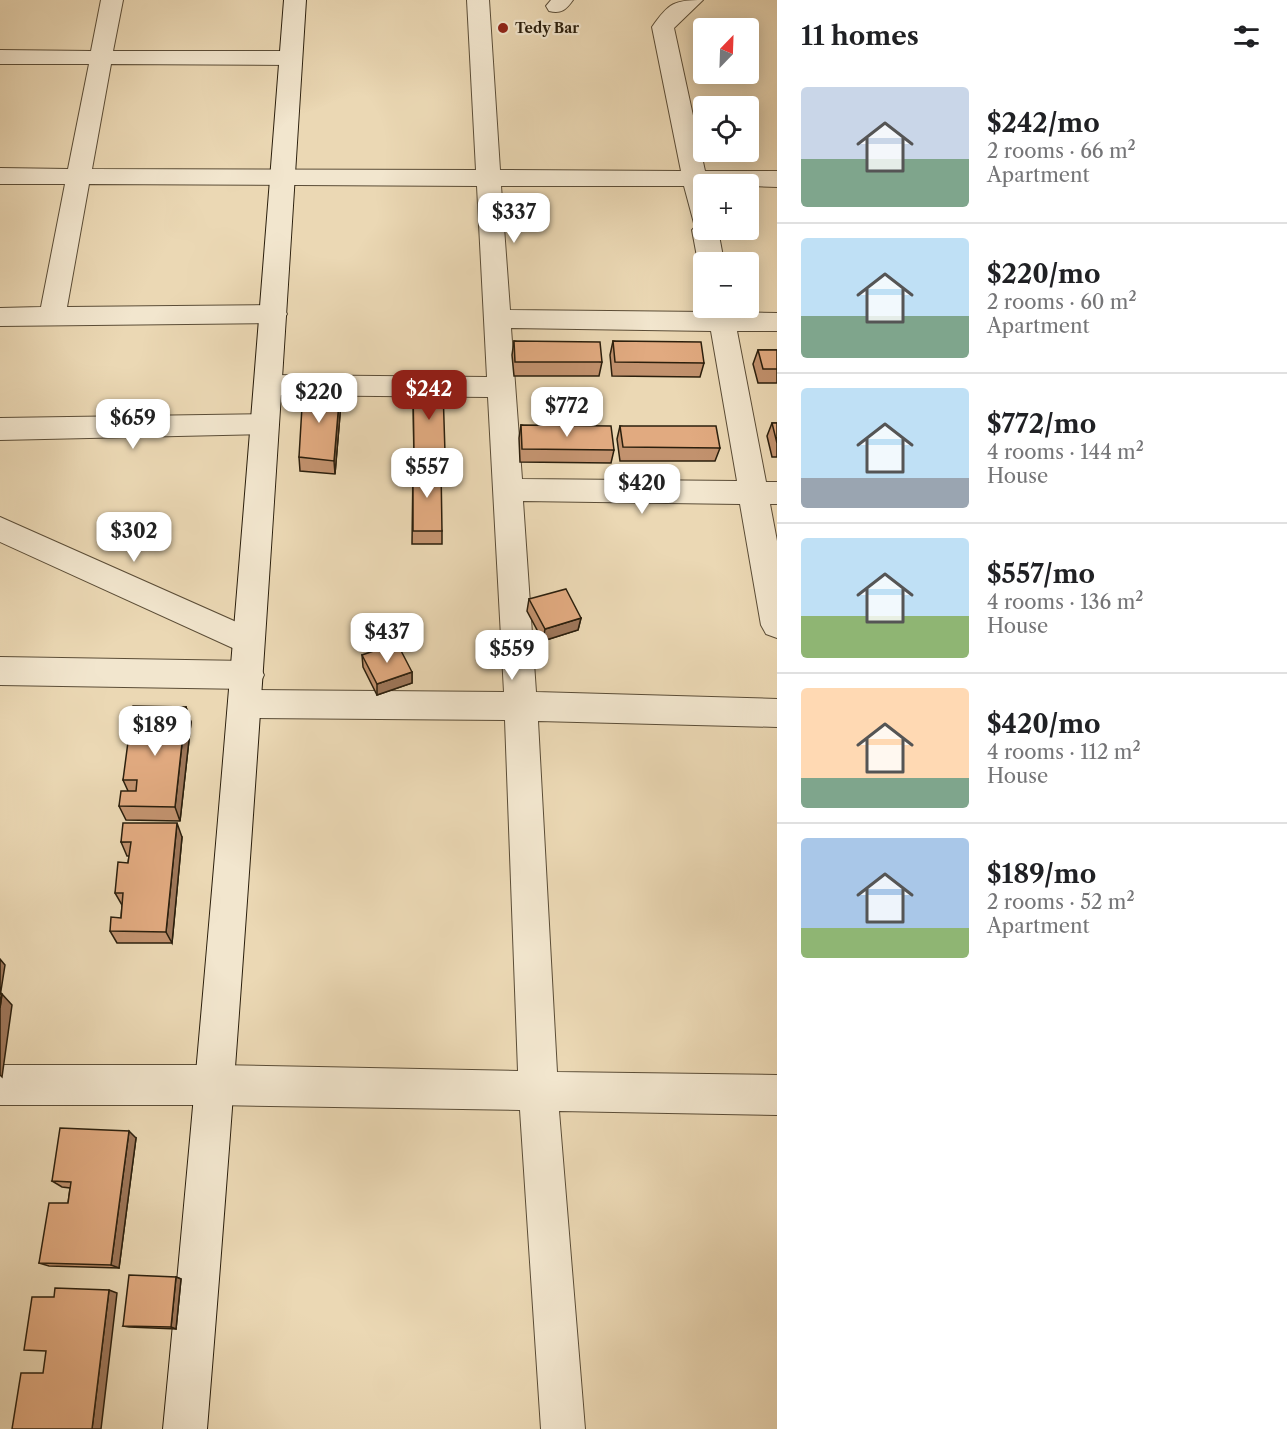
<!DOCTYPE html>
<html lang="en">
<head>
<meta charset="utf-8">
<style>
	:root { --surface:#fff; --page:#f2f2f2; --text:#202124; --muted:#757577; --line:#e0e0e0; --accent:#8f2418 }
	body { margin:0; font-family:"Libre Caslon Text",serif; background:var(--page); color:var(--text); height:100vh; display:flex; flex-direction:column; font-size:22px; white-space:nowrap }
	* { box-sizing:border-box; margin:0 }
	p { font-size:20px; color:var(--muted) }
	.icon { flex:none; width:33px; height:33px; fill:none; stroke:currentColor; stroke-width:2; stroke-linecap:round; stroke-linejoin:round }
	.map { position:relative; flex:1; overflow:hidden }
	.sheet { display:flex; flex-direction:column; background:var(--surface); width:510px }
	.sheet>* { flex:none }
	.needle { width:39px; rotate:23deg }
	.tools { position:absolute; left:693px; top:18px; display:grid; gap:12px }
	.tools a { display:grid; place-items:center; width:66px; height:66px; border-radius:6px; background:var(--surface); box-shadow:0 3px 15px #0003; font-size:30px }
	.price { position:absolute; translate:-50% -51px; padding:0 14px; border-radius:12px; background:#fff; color:#222; font-size:20px; line-height:39px; filter:drop-shadow(0 2px 3px #0008) }
	.price::after { content:''; position:absolute; left:50%; top:36px; width:18px; height:14px; margin-left:-9px; background:inherit; clip-path:polygon(0 0,100% 0,50% 100%) }
	.price.on { background:var(--accent); color:#fff }
	ul { padding:0; list-style:none }
	li { display:flex; align-items:center; gap:18px; height:150px; padding:0 24px }
	li+li { border-top:2px solid var(--line) }
	li span { display:grid; place-items:center; flex:none; width:168px; height:120px; border-radius:6px; color:#555 }
	li>.icon { margin-inline-start:auto }
	span .icon { width:72px; height:72px; fill:#fffc; stroke-width:1 }
	li b { font-size:26px }
	h2 { display:flex; justify-content:space-between; align-items:center; height:72px; padding:0 24px; font-size:26px }
	main { display:flex; flex:1; min-height:0 }
	.map>svg:first-child { display:block }
</style>
</head>
<body>
<main>
<div class="map">
<svg width="777" height="1429" viewBox="0 0 777 1429">
	<rect width="100%" height="100%" fill="#ebd8b4"/>
	<filter id="stains"><feTurbulence type="fractalNoise" baseFrequency=".00333" numOctaves="4"/><feColorMatrix values="0 0 0 0 .2 0 0 0 0 .09 0 0 0 0 .02 0 0 0 .5 -.17"/></filter>
	<radialGradient id="worn" r=".72"><stop offset=".6" stop-color="#630" stop-opacity="0"/><stop offset="1" stop-color="#630" stop-opacity=".3"/></radialGradient>
	<g fill="none" stroke-linecap="round" stroke-linejoin="round">
		<g stroke="#5b4d37" stroke-width="2">
			<path id="minor" d="M101,0H123L113,51H291L299,53L302,58L299,63L291,65L111,64L92,169L476,170L467,0H489L500,170L681,171L652,27C669,3 674,0 703,0L674,28L705,171H777V187L704,184V230H718L724,262H704V269L698,262L692,230L695,227L684,186H501L510,310L707,312V308H733L734,312L777,313V331H737L766,482H777V504H770L777,541V638L766,634L761,625L740,504L523,501L536,692L777,699V727L538,721L557,1072L777,1075V1115L559,1111L585,1429H541L520,1110L216,1105H0V1065H216L518,1071L505,720L246,718L234,714L230,704L234,694L246,690L504,692L488,397L268,395L258,392L254,385L258,378L268,375L487,377L477,186L89,184L67,307L274,305L283,307L287,314L283,321L274,323L0,326V308L41,307L65,184H0V168L68,169L89,64H0V50L91,51ZM511,328L711,331L737,481L522,479Z
				M551,0H573C566,10 561,14 549,11L546,6Z
				M265,414L275,417L279,424L275,431L265,434L0,440V418Z
				M0,517L259,632L264,641L259,650L248,654L237,650L0,542Z
				M0,657L248,661L259,665L264,675L259,685L248,689L0,685Z"/>
		</g>
		<g stroke="#2b1f0d" stroke-width="2">
			<path id="secondary" d="M284,0H306C276,477 246,953 207,1429H163C209,953 247,477 284,0Z"/>
		</g>
		<use href="#minor" fill="#f2e6ce" fill-rule="evenodd"/>
		<use href="#secondary" fill="#f2e6ce" fill-rule="evenodd"/>
	</g>
	<path fill="#c2926e" stroke="#2b1f0d" stroke-width="1.5" d="M514,341L602,362L599,376H514L512,355Z
		M613,341L704,363L700,377L612,376L610,355Z
		M758,350H777V383H758L753,364Z
		M413,389L445,453L444,466H414Z
		M340,390L341,403L335,474L300,471L299,457Z
		M772,423H777V457H772L767,436Z
		M521,425L614,450L611,463L520,462L519,438Z
		M620,426L720,448L715,461H620L617,439Z
		M413,467L442,531V544H412Z
		M529,599L581,618L578,630L543,641L527,611Z
		M362,655L412,672V683L377,695L363,667Z
		M186,707L191,722L180,821L126,820L119,806L128,791L123,780L136,742L130,728Z
		M182,837L172,943H117L110,931L121,918L122,905L115,893L128,863L129,856H127L121,842Z
		M136,1138L119,1268L49,1266L39,1263L68,1203L70,1188L62,1187L52,1181Z
		M176,1277L181,1279L176,1329L129,1327L123,1326Z"/>
	<path fill="#9e775a" stroke="#2b1f0d" stroke-width="1.5" d="M340,390L341,403L335,474L334,461Z
		M581,618L578,630L543,641L545,629Z
		M412,672V683L377,695V684Z
		M186,707L191,722L180,821L175,807Z
		M177,823L182,837L172,943L166,932Z
		M0,959L5,965L0,997Z
		M2,994L12,1005L2,1077L0,1075V1008Z
		M129,1131L136,1138L119,1268L111,1265Z
		M176,1277L181,1279L176,1329L171,1327Z
		M109,1290L117,1293L101,1429H92Z"/>
	<path fill="#e1aa80" stroke="#2b1f0d" stroke-width="1.5" d="M514,341L600,342L602,362H515Z
		M613,341L701,342L704,363L615,362Z
		M758,350H777V369H763Z
		M413,389H443L445,453H414Z
		M303,390H340L334,461L299,457Z
		M772,423H777V443Z
		M521,425L611,426L614,450L522,449Z
		M620,426H716L720,448L623,447Z
		M413,467H441L442,531H413Z
		M566,589L581,618L545,629L529,599Z
		M397,643L412,672L377,684L362,655Z
		M133,706L186,707L175,807L119,806L121,791H136L137,780H123L128,742H143L145,728H130Z
		M123,823H177L166,932L110,931L111,917L121,918L123,893H115L118,862L128,863L131,842H121Z
		M0,994H2L0,1008Z
		M60,1128L129,1131L111,1265L39,1263L49,1203H68L71,1182L52,1181Z
		M129,1275L176,1277L171,1327L123,1326Z
		M55,1288L109,1290L92,1429H12L21,1373H43L46,1351L24,1350L32,1297H54Z"/>
	<circle fill="#8f2418" stroke="#f2e6ce" stroke-width="2" cx="503" cy="28" r="6"/>
	<g text-anchor="middle" dominant-baseline="central" stroke-width="4.5" stroke-linejoin="round" paint-order="stroke">
		<g font-size="14" font-weight="bold" fill="#2b1f0d" stroke="#f2e6ce" text-anchor="start">
			<text x="515" y="28">Tedy Bar</text>
		</g>
	</g>
	<rect width="100%" height="100%" filter="url(#stains)"/>
	<rect width="100%" height="100%" fill="url(#worn)"/>
</svg>
<div class="tools">
<a><svg class="needle" viewBox="-14 -14 28 28"><path d="M0-13l5 13h-10z" fill="#e53935"/><path d="M0 13l5-13h-10z" fill="#757577"/></svg></a>
<a><svg class="icon" aria-label="locate" viewBox="0 0 24 24"><circle cx="12" cy="12" r="6"/><path d="M12 2v4M12 18v4M2 12h4M18 12h4"/></svg></a>
<a>+</a>
<a>−</a>
</div>
<b class="price" style="left:514px;top:244px">$337</b>
<b class="price on" style="left:429px;top:421px">$242</b>
<b class="price" style="left:319px;top:424px">$220</b>
<b class="price" style="left:567px;top:438px">$772</b>
<b class="price" style="left:133px;top:450px">$659</b>
<b class="price" style="left:427px;top:499px">$557</b>
<b class="price" style="left:642px;top:515px">$420</b>
<b class="price" style="left:134px;top:563px">$302</b>
<b class="price" style="left:387px;top:664px">$437</b>
<b class="price" style="left:512px;top:681px">$559</b>
<b class="price" style="left:155px;top:757px">$189</b>
</div>
<section class="sheet">
<h2>11 homes<svg class="icon" aria-label="filters" viewBox="0 0 24 24"><path d="M4 7h16M4 17h16"/><circle cx="9" cy="7" r="2"/><circle cx="15" cy="17" r="2"/></svg></h2>
<ul>
<li><span style="background:linear-gradient(#c9d6e8 60%,#7fa58c 0)"><svg class="icon" aria-label="home" viewBox="0 0 24 24"><path d="M3 11l9-7 9 7M6 9v11h12V9"/></svg></span><div><b>$242/mo</b><p>2 rooms · 66 m²</p><p>Apartment</p></div></li>
<li><span style="background:linear-gradient(#bfe0f5 65%,#7fa58c 0)"><svg class="icon" aria-label="home" viewBox="0 0 24 24"><path d="M3 11l9-7 9 7M6 9v11h12V9"/></svg></span><div><b>$220/mo</b><p>2 rooms · 60 m²</p><p>Apartment</p></div></li>
<li><span style="background:linear-gradient(#bfe0f5 75%,#9aa5b1 0)"><svg class="icon" aria-label="home" viewBox="0 0 24 24"><path d="M3 11l9-7 9 7M6 9v11h12V9"/></svg></span><div><b>$772/mo</b><p>4 rooms · 144 m²</p><p>House</p></div></li>
<li><span style="background:linear-gradient(#bfe0f5 65%,#8fb573 0)"><svg class="icon" aria-label="home" viewBox="0 0 24 24"><path d="M3 11l9-7 9 7M6 9v11h12V9"/></svg></span><div><b>$557/mo</b><p>4 rooms · 136 m²</p><p>House</p></div></li>
<li><span style="background:linear-gradient(#ffd9b3 75%,#7fa58c 0)"><svg class="icon" aria-label="home" viewBox="0 0 24 24"><path d="M3 11l9-7 9 7M6 9v11h12V9"/></svg></span><div><b>$420/mo</b><p>4 rooms · 112 m²</p><p>House</p></div></li>
<li><span style="background:linear-gradient(#a9c7e8 75%,#8fb573 0)"><svg class="icon" aria-label="home" viewBox="0 0 24 24"><path d="M3 11l9-7 9 7M6 9v11h12V9"/></svg></span><div><b>$189/mo</b><p>2 rooms · 52 m²</p><p>Apartment</p></div></li>
</ul>
</section>
</main>
</body>
</html>
